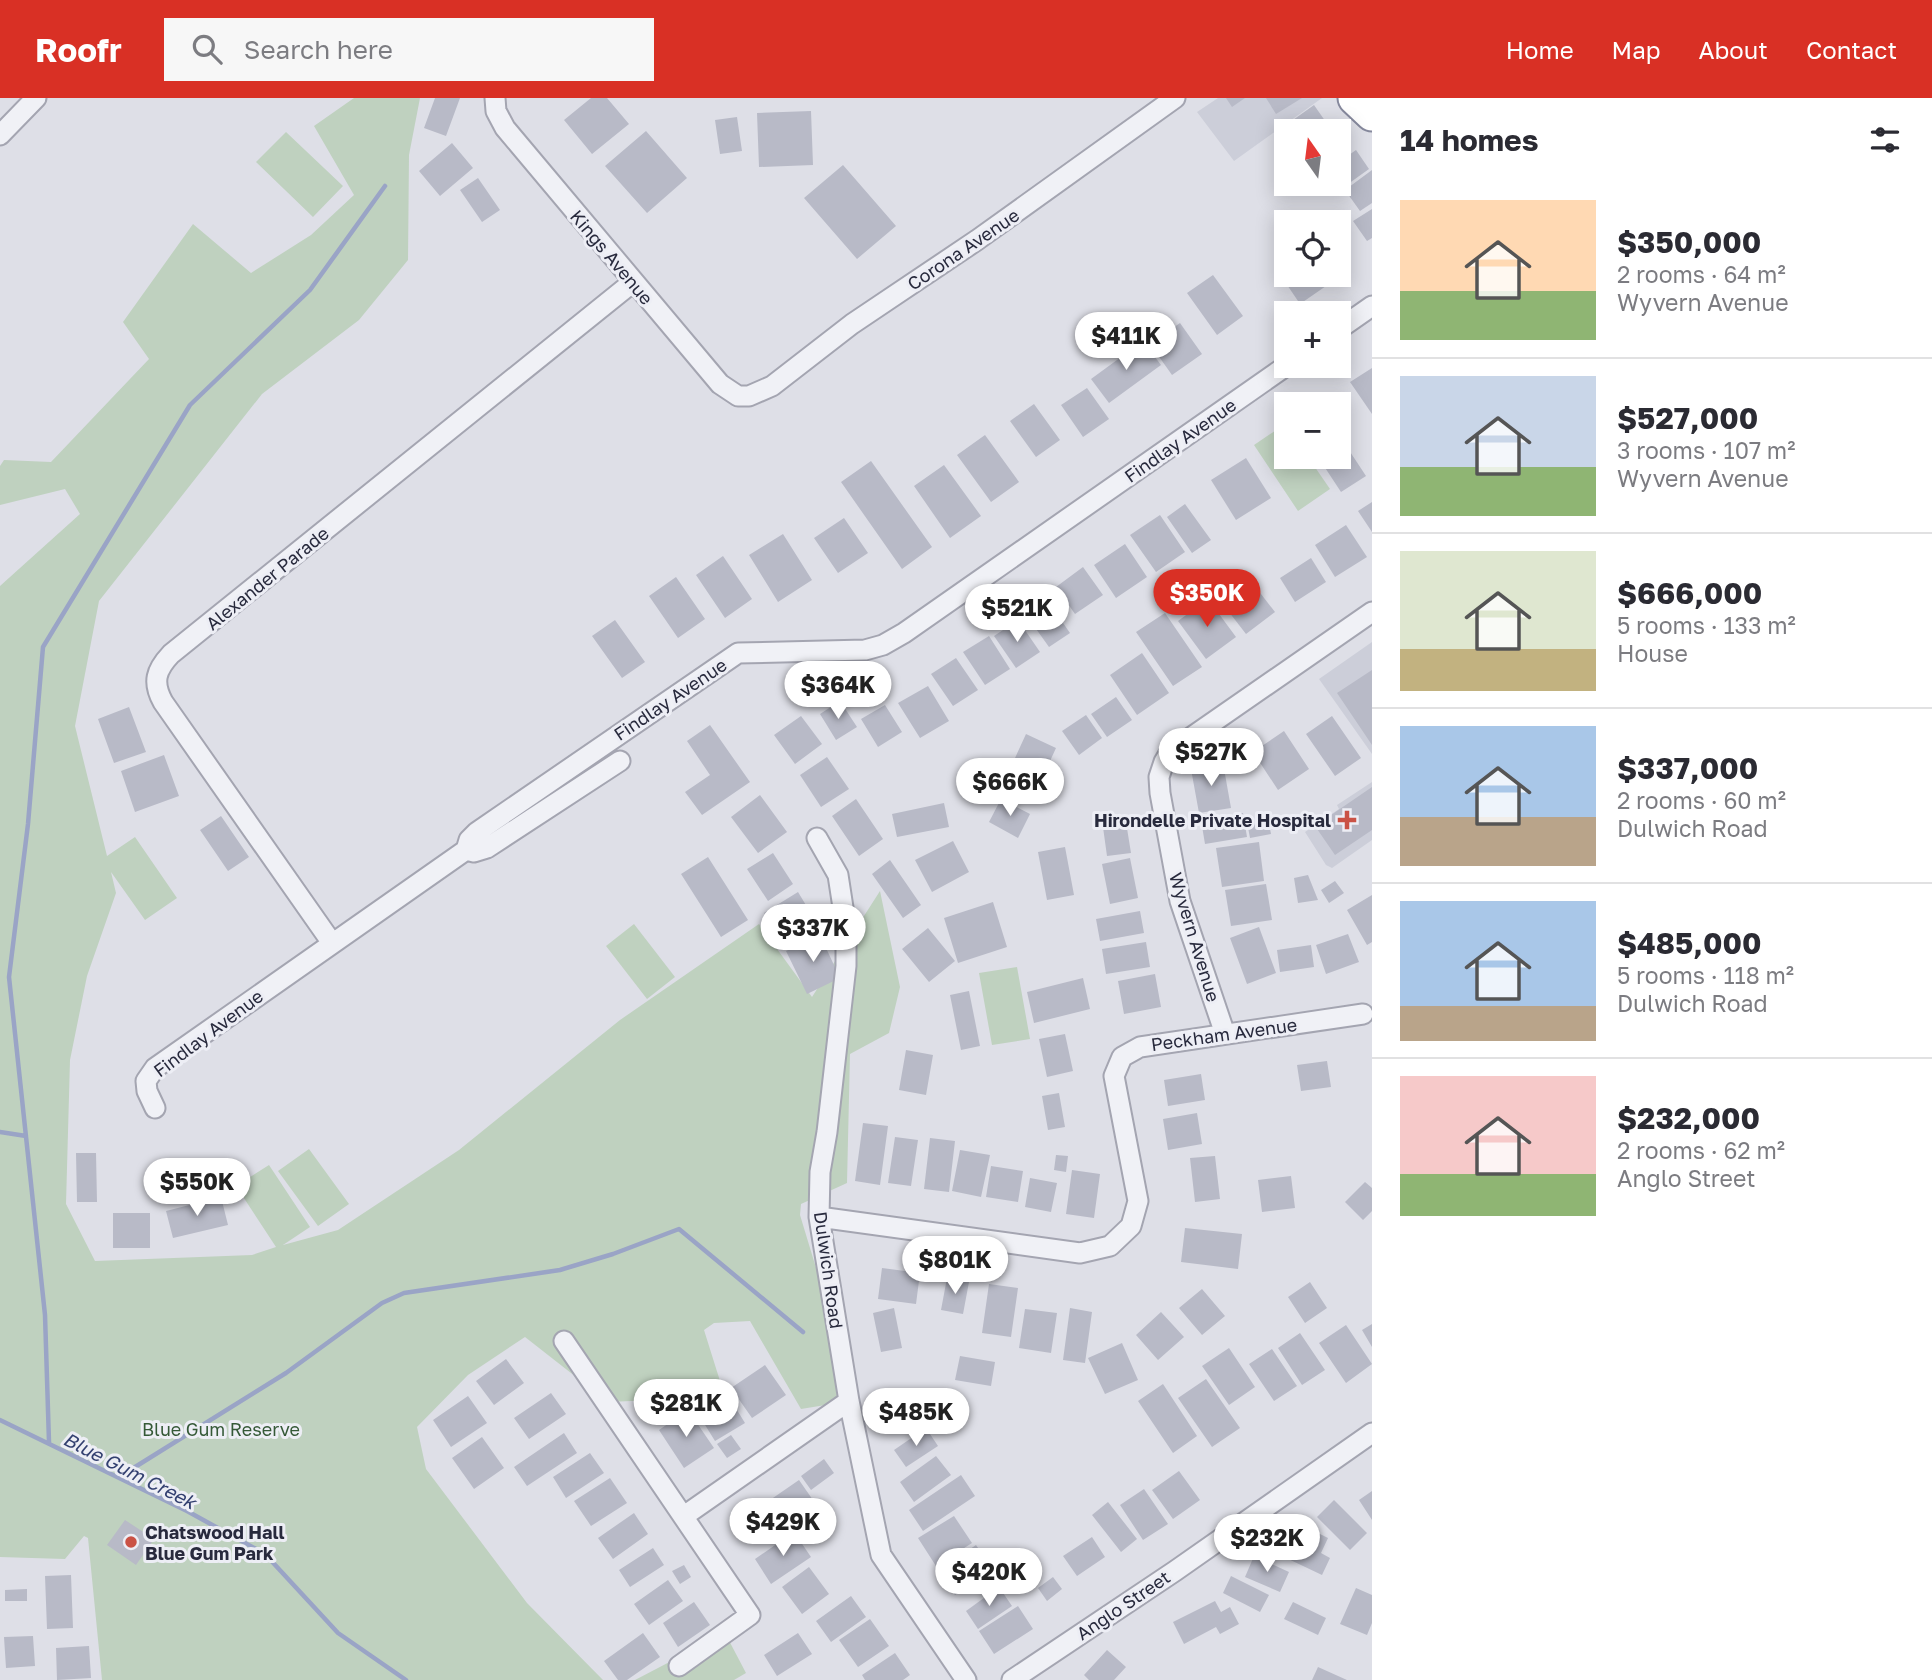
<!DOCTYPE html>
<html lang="en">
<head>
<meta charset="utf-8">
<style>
	:root { --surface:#fff; --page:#f7f7f7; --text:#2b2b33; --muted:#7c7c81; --line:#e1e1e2; --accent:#d93025 }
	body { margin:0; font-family:"Golos Text",sans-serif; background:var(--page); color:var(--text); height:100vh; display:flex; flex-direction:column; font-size:26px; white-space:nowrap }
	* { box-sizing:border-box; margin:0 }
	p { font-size:23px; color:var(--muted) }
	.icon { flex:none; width:38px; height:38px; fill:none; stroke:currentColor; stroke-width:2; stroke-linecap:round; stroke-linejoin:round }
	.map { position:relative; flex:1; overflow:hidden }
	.sheet { display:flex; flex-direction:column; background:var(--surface); width:560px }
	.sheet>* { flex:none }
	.needle { width:46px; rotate:346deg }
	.buttons { position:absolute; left:1274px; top:21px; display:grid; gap:14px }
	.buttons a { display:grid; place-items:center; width:77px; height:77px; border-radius:0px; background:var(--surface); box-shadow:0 4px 18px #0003; font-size:35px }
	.price { position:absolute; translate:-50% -60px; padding:0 16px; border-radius:24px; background:#fff; color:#222; font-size:23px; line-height:46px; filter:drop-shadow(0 2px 4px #0008) }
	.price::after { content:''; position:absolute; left:50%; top:42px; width:21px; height:16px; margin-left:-10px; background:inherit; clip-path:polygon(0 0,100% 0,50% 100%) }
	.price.current { background:var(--accent); color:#fff }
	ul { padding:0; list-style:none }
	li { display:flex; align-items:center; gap:21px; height:175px; padding:0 28px }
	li+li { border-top:2px solid var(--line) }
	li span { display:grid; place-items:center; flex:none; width:196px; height:140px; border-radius:0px; color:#555 }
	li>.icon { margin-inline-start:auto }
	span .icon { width:84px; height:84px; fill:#fffc; stroke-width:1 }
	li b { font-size:30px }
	h2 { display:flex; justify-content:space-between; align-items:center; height:84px; padding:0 28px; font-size:30px }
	header { display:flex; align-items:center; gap:42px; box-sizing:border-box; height:98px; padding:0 35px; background:var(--accent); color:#fff }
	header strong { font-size:33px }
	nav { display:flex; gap:38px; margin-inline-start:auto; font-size:24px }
	.search { width:490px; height:63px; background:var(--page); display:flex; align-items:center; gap:18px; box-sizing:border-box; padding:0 24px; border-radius:0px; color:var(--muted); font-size:26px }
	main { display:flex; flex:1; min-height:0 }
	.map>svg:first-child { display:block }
</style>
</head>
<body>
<header>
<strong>Roofr</strong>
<div class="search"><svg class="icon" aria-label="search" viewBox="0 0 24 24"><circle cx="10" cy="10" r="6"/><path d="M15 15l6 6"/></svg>Search here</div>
<nav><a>Home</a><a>Map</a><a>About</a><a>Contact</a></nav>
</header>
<main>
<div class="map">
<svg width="1372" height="1582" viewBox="0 0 1372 1582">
	<rect width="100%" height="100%" fill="#dedfe7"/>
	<path fill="#ccced9" d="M1218,0H1322L1234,63L1197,14Z
		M1372,544V656L1319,581Z
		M1372,684V742L1332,770L1326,767L1305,734L1339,711L1337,707Z"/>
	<path fill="#bfd1bf" d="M354,0H420L409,57L408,162L359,222L262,296L99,503L75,628L107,758L135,739L177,800L145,822L111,774L116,795L87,878L70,962L66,1106L95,1163L252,1157L276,1149L236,1088L269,1067L310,1129L283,1147L338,1132L459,1052L620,922L759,826L812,899L880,793L900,889L889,935L850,956L847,1085L801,1106L800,1117L856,1302L801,1311L750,1223L714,1225L704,1232L725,1299L608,1304L525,1239L468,1277L417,1329L426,1371L527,1505L603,1582H102L88,1440L84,1438L65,1461L0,1459V488L80,416L65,391L0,407V368L4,362L51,364L149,261L123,224L193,126L251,175L311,137L354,97L314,28Z
		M286,34L343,88L313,119L256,64Z
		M1285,326L1286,359H1308L1330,391L1298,413L1254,347Z
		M634,826L675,879L647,901L606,848Z
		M1017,869L1030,941L992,947L979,875Z
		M309,1051L349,1106L318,1128L278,1073Z
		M725,1535L746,1575L734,1582H635Z"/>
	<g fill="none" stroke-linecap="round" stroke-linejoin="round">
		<path stroke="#9aa4c6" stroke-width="4.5" d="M0,1034L26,1038
			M0,1322L187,1413L265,1456L338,1535L406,1582
			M49,1344L45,1217L9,879L28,726L43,549L190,307L310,192L385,88
			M119,1379L286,1275L382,1205L404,1195L560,1172L613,1156L679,1131L803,1234"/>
	</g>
	<path fill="#b8bac7" d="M435,0H460L446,38L424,30Z
		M591,0H607L629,26L592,56L564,22Z
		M1226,0H1245L1232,9Z
		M1266,0H1302L1276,16Z
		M1314,7L1328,27L1320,33H1290L1286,27Z
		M811,13L813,67L759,69L757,15Z
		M737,19L742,53L720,56L715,22Z
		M1339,29L1351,48L1339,56V33H1332Z
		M646,33L687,80L647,115L605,68Z
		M452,45L473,70L440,98L419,73Z
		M1356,52L1369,71L1341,91L1337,86L1339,64Z
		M843,67L896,128L857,161L804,100Z
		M1372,72V105L1360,113L1345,92Z
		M478,80L500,112L482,124L460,92Z
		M1372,111V140L1367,143L1353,123Z
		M1286,162V177H1318L1326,188L1300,206L1275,169Z
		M1213,177L1243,218L1217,237L1187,195Z
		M1180,225L1202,256L1172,277L1150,246Z
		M1143,243L1161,267L1109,305L1091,281Z
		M1372,270V316L1350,284Z
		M1087,290L1109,321L1083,339L1061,307Z
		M1034,306L1060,342L1036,359L1010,323Z
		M985,337L1019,384L991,404L957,357Z
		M1339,337L1366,378L1341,394L1318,359H1339Z
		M1246,360L1271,400L1236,422L1211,382Z
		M871,363L932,449L902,471L841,384Z
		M944,367L981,418L950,440L914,388Z
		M1372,404V434L1358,413Z
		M1185,406L1211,442L1192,455L1167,419Z
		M1160,417L1185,454L1156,474L1130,437Z
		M844,420L868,455L838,475L814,440Z
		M1346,427L1367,459L1335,479L1315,447Z
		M783,436L812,482L778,504L749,457Z
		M1125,446L1147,479L1116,500L1094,467Z
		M723,458L752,501L725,520L696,477Z
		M1311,460L1326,484L1295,504L1280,480Z
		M1083,469L1103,497L1075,516L1056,489Z
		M1244,474L1275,514L1246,536L1215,496Z
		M676,479L705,521L678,540L649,498Z
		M1045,499L1070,535L1049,549L1024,514Z
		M1208,501L1236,539L1206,561L1178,523Z
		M1165,515L1202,569L1173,588L1136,534Z
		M615,522L645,564L622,580L592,538Z
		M1018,522L1040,554L1016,570L994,538Z
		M989,538L1010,571L985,587L963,554Z
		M1142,555L1169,595L1137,617L1110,577Z
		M956,560L978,592L953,608L931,576Z
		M1372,572V647L1337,595Z
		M928,588L949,623L920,640L898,605Z
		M1116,599L1132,622L1107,639L1091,616Z
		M840,603L857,629L836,642L820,616Z
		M885,607L902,634L878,649L861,621Z
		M129,609L146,654L114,665L98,621Z
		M1086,617L1102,640L1079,657L1062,633Z
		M801,618L822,646L795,666L774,637Z
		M1332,618L1361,660L1335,678L1306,636Z
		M710,627L750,684L702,717L685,694L710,677L687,643Z
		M1284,633L1309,671L1278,692L1253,654Z
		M1026,636L1056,650L1045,674L1015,660Z
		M164,657L179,698L135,714L121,673Z
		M827,659L849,691L821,709L800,677Z
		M1223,665L1231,710L1199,715L1191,671Z
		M1372,689V732L1335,757L1315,728Z
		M760,697L787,734L758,755L731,719Z
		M856,701L883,741L859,758L832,718Z
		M1001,701L1030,716L1018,740L989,724Z
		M944,705L949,729L897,739L892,716Z
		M1243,715L1247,739L1205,746L1201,722Z
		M221,718L249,759L228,773L200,732Z
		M1125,718L1131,755L1107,758L1102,722Z
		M1268,720L1271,736L1250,740L1247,724Z
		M953,743L969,774L932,794L915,762Z
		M1259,744L1264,783L1222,789L1216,750Z
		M1065,749L1074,797L1047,802L1038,754Z
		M773,755L793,786L768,803L747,771Z
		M708,759L748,822L721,839L681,776Z
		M1130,760L1138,800L1110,806L1102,766Z
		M890,762L921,807L903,820L872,776Z
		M1308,777L1318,802L1298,805L1294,780Z
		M1335,783L1344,795L1329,805L1321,792Z
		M1266,786L1272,822L1231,828L1225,792Z
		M798,794L818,827L784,848L764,815Z
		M1372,797V844L1367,847L1347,812Z
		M993,804L1007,849L958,865L944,820Z
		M1140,813L1144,835L1100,843L1096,821Z
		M1259,829L1276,875L1247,886L1230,840Z
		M928,830L955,863L929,884L902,851Z
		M1348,836L1359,864L1326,876L1316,847Z
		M820,837L840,880L807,896L786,853Z
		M1146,844L1150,869L1106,876L1102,851Z
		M1311,847L1314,869L1280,874L1277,852Z
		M1155,876L1161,909L1124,916L1118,883Z
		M1083,880L1090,911L1034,925L1027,894Z
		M969,893L980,948L961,952L950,897Z
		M1065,936L1073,973L1047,979L1039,941Z
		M906,952L933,957L926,997L899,992Z
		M1327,963L1331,989L1301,993L1297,967Z
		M1201,976L1205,1002L1168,1008L1164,982Z
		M1059,995L1065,1029L1048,1032L1042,998Z
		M1197,1015L1202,1046L1168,1052L1163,1021Z
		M863,1025L888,1028L880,1087L855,1083Z
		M895,1039L918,1042L911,1088L888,1085Z
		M930,1040L955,1043L949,1094L924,1091Z
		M960,1052L990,1057L981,1099L952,1093Z
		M76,1055H96L97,1104H77Z
		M1056,1057L1068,1058L1066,1074L1054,1072Z
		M1215,1058L1220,1101L1195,1104L1190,1060Z
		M991,1068L1023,1073L1018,1104L986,1099Z
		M1072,1072L1100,1076L1094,1120L1066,1116Z
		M1291,1078L1295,1110L1262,1114L1258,1082Z
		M1030,1080L1057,1085L1051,1114L1025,1109Z
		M1365,1084L1372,1090V1113L1363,1122L1345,1104Z
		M221,1099L228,1127L173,1140L166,1113Z
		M113,1115H150V1150H113Z
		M1185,1130L1242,1136L1238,1171L1181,1164Z
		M882,1170L920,1175L916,1206L878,1201Z
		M947,1180L969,1184L963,1216L941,1212Z
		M1310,1184L1327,1210L1305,1225L1288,1199Z
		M989,1186L1018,1190L1011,1239L982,1235Z
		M1202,1191L1225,1218L1202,1237L1179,1210Z
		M894,1210L902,1250L881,1254L873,1215Z
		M1070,1210L1092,1214L1085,1265L1063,1262Z
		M1025,1211L1057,1215L1051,1255L1019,1250Z
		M1161,1214L1184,1239L1158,1262L1136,1237Z
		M1372,1226V1249L1362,1232Z
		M1346,1227L1372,1266L1346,1285L1319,1245Z
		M1300,1235L1325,1272L1302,1287L1278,1250Z
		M1122,1245L1138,1282L1105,1296L1088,1260Z
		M1229,1250L1255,1289L1229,1307L1202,1268Z
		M1272,1251L1297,1288L1274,1303L1249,1266Z
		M960,1258L995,1264L991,1288L955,1282Z
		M506,1261L524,1285L494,1307L476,1283Z
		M765,1267L786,1297L752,1320L731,1290Z
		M1206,1281L1240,1330L1212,1349L1178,1300Z
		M1163,1286L1197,1338L1173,1355L1138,1303Z
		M551,1295L566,1316L529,1341L514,1320Z
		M727,1296L745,1325L715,1343L697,1314Z
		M468,1298L487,1325L451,1349L433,1322Z
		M905,1303L919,1321L899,1336L885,1317Z
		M688,1312L714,1350L684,1370L659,1332Z
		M926,1330L938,1348L906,1369L894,1352Z
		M564,1335L577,1355L527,1388L514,1369Z
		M731,1337L741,1351L727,1360L717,1346Z
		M482,1339L504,1370L474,1391L452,1360Z
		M590,1355L604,1375L566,1400L553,1379Z
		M936,1358L951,1377L914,1404L900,1384Z
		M824,1361L834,1375L811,1392L801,1378Z
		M1179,1373L1200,1402L1173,1421L1152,1392Z
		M961,1377L975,1398L923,1433L909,1412Z
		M610,1380L627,1405L591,1428L574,1403Z
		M799,1382L815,1405L757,1445L741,1422Z
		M1144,1391L1168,1426L1143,1442L1120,1407Z
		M1372,1393V1422L1359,1402Z
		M1334,1402L1367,1435L1350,1452L1317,1419Z
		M1108,1404L1137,1441L1121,1454L1092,1417Z
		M634,1415L648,1436L613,1461L598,1440Z
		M954,1418L972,1445L936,1468L918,1440Z
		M125,1422L154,1441L136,1467L107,1447Z
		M1310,1431L1328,1440L1321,1455L1330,1460L1322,1477L1282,1458L1291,1441L1302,1446Z
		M794,1434L811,1459L771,1486L755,1461Z
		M1092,1439L1105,1459L1077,1478L1063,1458Z
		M976,1447L993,1472L955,1497L939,1472Z
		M653,1450L664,1467L630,1489L619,1472Z
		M1254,1458L1289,1474L1280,1494L1245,1479Z
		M684,1467L691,1479L680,1486L672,1473Z
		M809,1469L829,1496L802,1516L782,1489Z
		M71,1477L73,1530L47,1531L45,1478Z
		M1231,1478L1269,1497L1260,1514L1223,1495Z
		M1053,1479L1062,1491L1047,1503L1038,1490Z
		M668,1482L683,1503L649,1527L634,1506Z
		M999,1489L1012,1508L978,1531L966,1513Z
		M1356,1490L1372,1497V1525L1367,1537L1340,1526Z
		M27,1491V1503H5V1492Z
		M851,1498L866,1519L831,1544L816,1523Z
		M1215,1503L1221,1514L1230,1509L1239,1526L1220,1536L1216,1529L1184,1546L1173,1524Z
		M694,1504L710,1527L678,1549L663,1525Z
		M1293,1504L1326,1520L1318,1537L1284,1521Z
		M1018,1508L1033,1531L994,1556L979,1533Z
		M870,1521L889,1548L858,1569L839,1542Z
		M643,1535L660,1559L627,1582H618L604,1563Z
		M798,1535L812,1556L777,1578L764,1557Z
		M33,1538L35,1568L6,1570L4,1539Z
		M89,1548L91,1580L57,1582L56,1550Z
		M1107,1552L1126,1569L1114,1582H1089L1084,1577Z
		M895,1555L910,1577L903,1582H865L862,1577Z
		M1318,1569L1347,1582H1312Z"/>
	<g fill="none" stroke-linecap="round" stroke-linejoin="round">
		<g stroke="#a4a5b1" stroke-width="23">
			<path id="minor" d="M495,0L496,13L505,30L720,286L738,298H749L772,288L852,226L977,142L1175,0
				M0,37L36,0
				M1339,231L1372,208
				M817,740L838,777L846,829V868L827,1034L820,1074L819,1119L849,1303L881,1457L966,1582
				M466,752L474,754L487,750L620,663
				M332,845L163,604C152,584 156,572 171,556L633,184
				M1225,936L1180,803L1160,695L1159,679L1164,664L1170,654L1372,514
				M155,1010L147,993L146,983L155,970L466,752L469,742L477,734L738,555L865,552L883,547L904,535L1286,268
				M819,1119L1080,1155L1110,1148L1131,1128L1138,1103L1114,978L1122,959L1140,949L1363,916
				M564,1243L750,1517L679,1568
				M684,1418L849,1303
				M1012,1582L1175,1473L1372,1335"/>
		</g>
		<g stroke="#86899d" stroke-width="37">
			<path id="trunk" d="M1355,0L1372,16"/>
		</g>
		<use href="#minor" stroke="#f0f1f6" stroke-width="19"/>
		<use href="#trunk" stroke="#fff" stroke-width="33"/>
	</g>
	<g fill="#ca5245" stroke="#edeef5" stroke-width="2.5">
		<path d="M1343.5 711.5h7v7h7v7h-7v7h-7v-7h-7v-7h7z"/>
		<circle cx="131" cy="1444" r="7"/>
	</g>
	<g text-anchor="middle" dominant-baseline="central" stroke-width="6" stroke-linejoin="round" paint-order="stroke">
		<g font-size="18" fill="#282a3d" stroke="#edeef5">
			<text transform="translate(963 151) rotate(-34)">Corona Avenue</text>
			<text transform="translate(612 159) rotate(50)">Kings Avenue</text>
			<text transform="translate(1180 342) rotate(-35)">Findlay Avenue</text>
			<text transform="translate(267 480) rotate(-39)">Alexander Parade</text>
			<text transform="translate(670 601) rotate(-34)">Findlay Avenue</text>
			<text transform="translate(1195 839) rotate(73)">Wyvern Avenue</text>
			<text transform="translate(208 935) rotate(-37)">Findlay Avenue</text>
			<text transform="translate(1224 936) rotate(-8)">Peckham Avenue</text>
			<text transform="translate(829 1172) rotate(82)">Dulwich Road</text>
			<text transform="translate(1123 1507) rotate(-34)">Anglo Street</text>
		</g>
		<g font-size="18" font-weight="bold" fill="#282a3d" stroke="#edeef5" text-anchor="end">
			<text x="1331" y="722">Hirondelle Private Hospital</text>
			<text x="145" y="1434" text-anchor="start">Chatswood Hall<tspan x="145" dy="21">Blue Gum Park</tspan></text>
		</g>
		<g font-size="18" fill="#355937" stroke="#edeef5">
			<text x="221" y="1331">Blue Gum Reserve</text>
		</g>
		<g font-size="19" font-style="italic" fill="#334070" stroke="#edeef5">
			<text transform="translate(130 1372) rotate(27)">Blue Gum Creek</text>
		</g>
	</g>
</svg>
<div class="buttons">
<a><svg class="needle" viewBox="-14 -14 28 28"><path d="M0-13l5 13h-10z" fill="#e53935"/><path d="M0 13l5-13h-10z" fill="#7c7c81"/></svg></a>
<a><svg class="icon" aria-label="locate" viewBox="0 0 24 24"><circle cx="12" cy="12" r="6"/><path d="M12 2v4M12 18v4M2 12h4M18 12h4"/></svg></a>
<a>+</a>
<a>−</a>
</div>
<b class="price" style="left:1126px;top:274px">$411K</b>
<b class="price current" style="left:1207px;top:531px">$350K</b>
<b class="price" style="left:1017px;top:546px">$521K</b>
<b class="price" style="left:838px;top:623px">$364K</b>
<b class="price" style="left:1211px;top:690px">$527K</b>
<b class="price" style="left:1010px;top:720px">$666K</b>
<b class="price" style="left:813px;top:866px">$337K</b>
<b class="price" style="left:197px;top:1120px">$550K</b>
<b class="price" style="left:955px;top:1198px">$801K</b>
<b class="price" style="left:686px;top:1341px">$281K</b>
<b class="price" style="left:916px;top:1350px">$485K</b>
<b class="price" style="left:783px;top:1460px">$429K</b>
<b class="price" style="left:1267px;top:1476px">$232K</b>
<b class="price" style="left:989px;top:1510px">$420K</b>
</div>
<section class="sheet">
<h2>14 homes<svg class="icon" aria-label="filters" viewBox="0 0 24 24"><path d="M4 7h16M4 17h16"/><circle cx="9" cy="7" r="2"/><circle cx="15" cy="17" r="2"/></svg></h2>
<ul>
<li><span style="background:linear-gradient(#ffd9b3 65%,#8fb573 0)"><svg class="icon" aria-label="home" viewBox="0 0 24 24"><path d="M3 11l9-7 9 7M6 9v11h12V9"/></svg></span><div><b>$350,000</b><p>2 rooms · 64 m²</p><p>Wyvern Avenue</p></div></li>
<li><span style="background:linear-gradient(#c9d6e8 65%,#8fb573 0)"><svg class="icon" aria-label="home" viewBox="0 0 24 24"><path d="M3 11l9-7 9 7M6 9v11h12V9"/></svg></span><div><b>$527,000</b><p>3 rooms · 107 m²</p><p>Wyvern Avenue</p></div></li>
<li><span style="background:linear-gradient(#dfe7d0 70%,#c2b280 0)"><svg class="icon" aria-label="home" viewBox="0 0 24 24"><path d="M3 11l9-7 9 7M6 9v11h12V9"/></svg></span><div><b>$666,000</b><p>5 rooms · 133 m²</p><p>House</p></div></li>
<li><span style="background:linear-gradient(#a9c7e8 65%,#b9a48a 0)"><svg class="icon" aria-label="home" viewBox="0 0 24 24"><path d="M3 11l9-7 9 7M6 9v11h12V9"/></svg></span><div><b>$337,000</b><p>2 rooms · 60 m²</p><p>Dulwich Road</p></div></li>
<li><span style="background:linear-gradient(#a9c7e8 75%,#b9a48a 0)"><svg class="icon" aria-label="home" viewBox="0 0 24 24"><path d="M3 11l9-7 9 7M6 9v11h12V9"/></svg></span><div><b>$485,000</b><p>5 rooms · 118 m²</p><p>Dulwich Road</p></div></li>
<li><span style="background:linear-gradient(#f6c9c9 70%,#8fb573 0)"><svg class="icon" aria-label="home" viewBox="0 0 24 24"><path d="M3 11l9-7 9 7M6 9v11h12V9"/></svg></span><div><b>$232,000</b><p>2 rooms · 62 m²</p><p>Anglo Street</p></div></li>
</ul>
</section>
</main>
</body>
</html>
